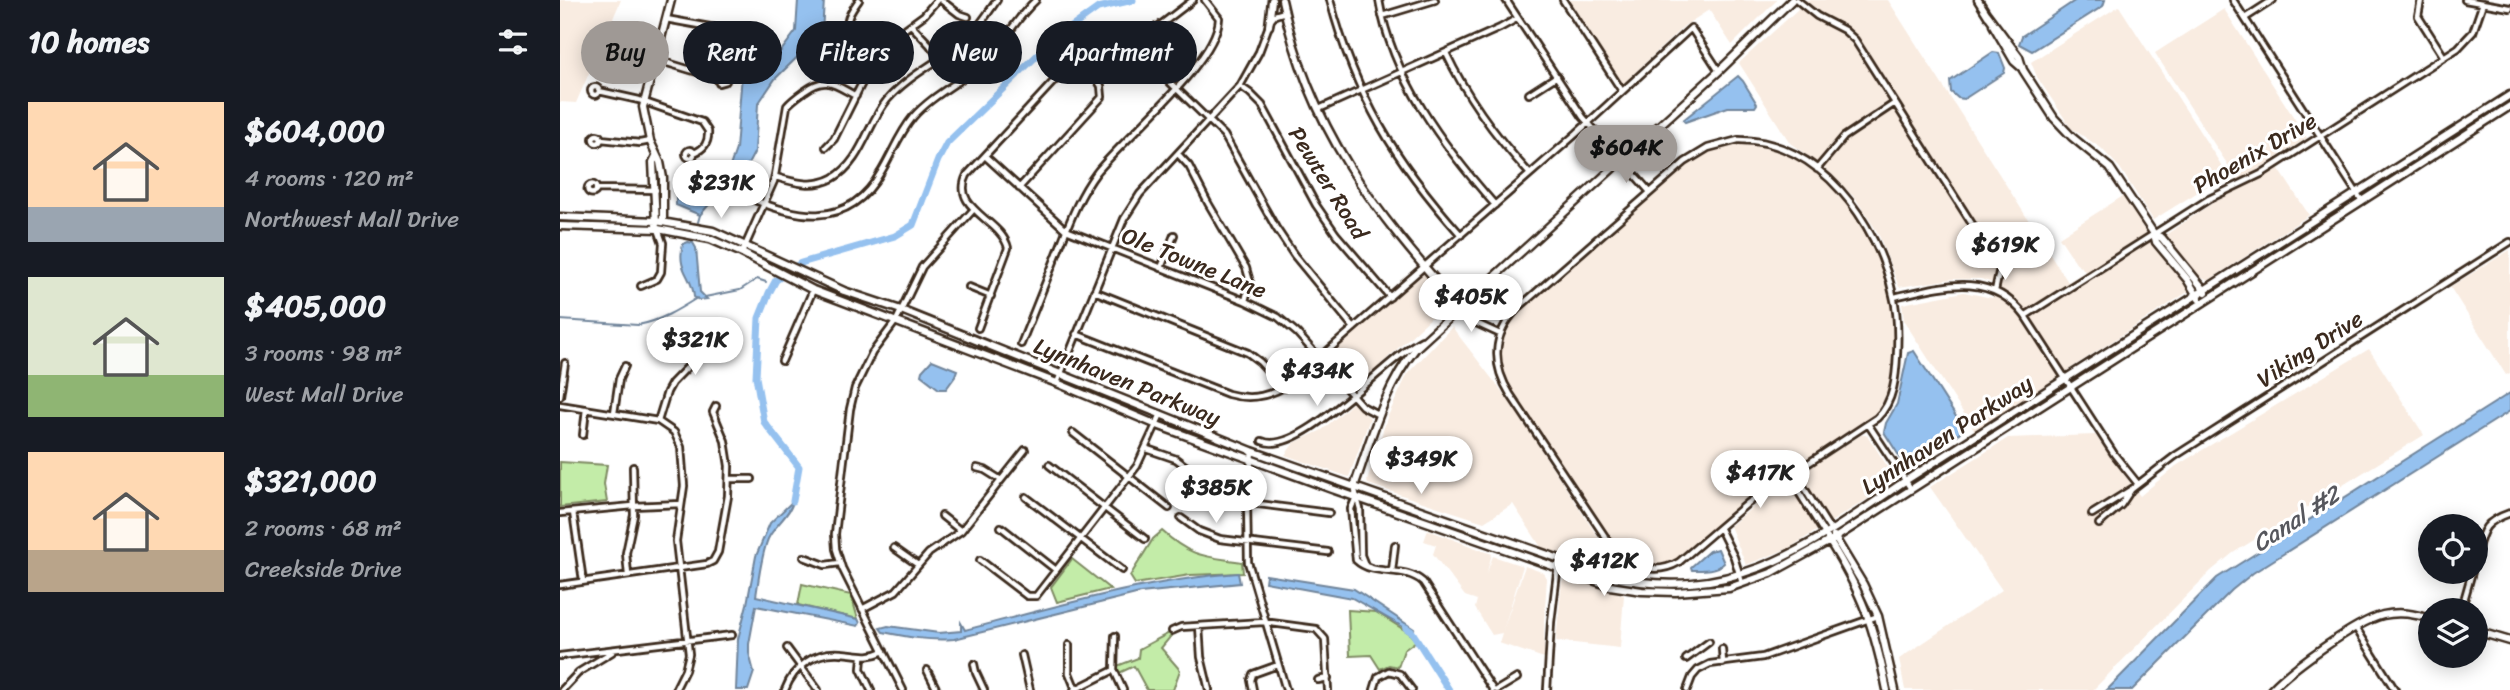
<!DOCTYPE html>
<html lang="en">
<head>
<meta charset="utf-8">
<style>
	:root { --surface:#171b24; --page:#242831; --text:#f1f3f6; --muted:#9ea1a6; --accent:#9f9995 }
	body { margin:0; font-family:Sriracha,sans-serif; background:var(--page); color:var(--text); height:100vh; display:flex; flex-direction:column; font-size:26px; white-space:nowrap }
	* { box-sizing:border-box; margin:0 }
	p { font-size:23px; color:var(--muted) }
	.icon { flex:none; width:38px; height:38px; fill:none; stroke:currentColor; stroke-width:2; stroke-linecap:round; stroke-linejoin:round }
	.map { position:relative; flex:1; overflow:hidden }
	.panel { display:flex; flex-direction:column; background:var(--surface); width:560px }
	.panel>* { flex:none }
	.hud { position:absolute; left:21px; top:21px; width:665px; height:63px; display:flex; gap:14px }
	.fabs { position:absolute; left:1858px; top:514px; display:grid; gap:14px }
	.fabs a { display:grid; place-items:center; width:70px; height:70px; border-radius:50%; background:var(--surface); box-shadow:0 4px 18px #0003; font-size:35px }
	.price { position:absolute; translate:-50% -60px; padding:0 16px; border-radius:24px; background:#fff; color:#222; font-size:23px; line-height:46px; filter:drop-shadow(0 2px 4px #0008) }
	.price::after { content:''; position:absolute; left:50%; top:42px; width:21px; height:16px; margin-left:-10px; background:inherit; clip-path:polygon(0 0,100% 0,50% 100%) }
	.price.selected { background:var(--accent); color:#111 }
	ul { padding:0; list-style:none }
	li { display:flex; align-items:center; gap:21px; height:175px; padding:0 28px }
	li span { display:grid; place-items:center; flex:none; width:196px; height:140px; border-radius:0px; color:#555 }
	li>.icon { margin-inline-start:auto }
	span .icon { width:84px; height:84px; fill:#fffc; stroke-width:1 }
	li b { font-size:30px }
	h2 { display:flex; justify-content:space-between; align-items:center; height:84px; padding:0 28px; font-size:30px }
	.tag { padding:0 24px; border-radius:32px; background:var(--surface); box-shadow:0 4px 18px #0003; font-size:24px; line-height:63px }
	.tag.selected { background:var(--accent); color:#111 }
	main { display:flex; flex:1; min-height:0 }
	.map>svg:first-child { display:block }
</style>
</head>
<body>
<main>
<section class="panel">
<h2>10 homes<svg class="icon" aria-label="filters" viewBox="0 0 24 24"><path d="M4 7h16M4 17h16"/><circle cx="9" cy="7" r="2"/><circle cx="15" cy="17" r="2"/></svg></h2>
<ul>
<li><span style="background:linear-gradient(#ffd9b3 75%,#9aa5b1 0)"><svg class="icon" aria-label="home" viewBox="0 0 24 24"><path d="M3 11l9-7 9 7M6 9v11h12V9"/></svg></span><div><b>$604,000</b><p>4 rooms · 120 m²</p><p>Northwest Mall Drive</p></div></li>
<li><span style="background:linear-gradient(#dfe7d0 70%,#8fb573 0)"><svg class="icon" aria-label="home" viewBox="0 0 24 24"><path d="M3 11l9-7 9 7M6 9v11h12V9"/></svg></span><div><b>$405,000</b><p>3 rooms · 98 m²</p><p>West Mall Drive</p></div></li>
<li><span style="background:linear-gradient(#ffd9b3 70%,#b9a48a 0)"><svg class="icon" aria-label="home" viewBox="0 0 24 24"><path d="M3 11l9-7 9 7M6 9v11h12V9"/></svg></span><div><b>$321,000</b><p>2 rooms · 68 m²</p><p>Creekside Drive</p></div></li>
</ul>
</section>
<div class="map">
<svg width="1950" height="690" viewBox="0 0 1950 690">
	<rect width="100%" height="100%" fill="#fff"/>
	<filter id="ink" filterUnits="userSpaceOnUse"><feTurbulence type="fractalNoise" baseFrequency=".0143" numOctaves="2"/><feDisplacementMap in="SourceGraphic" scale="14" xChannelSelector="R" yChannelSelector="G"/><feConvolveMatrix kernelMatrix="1 2 1 2 8 2 1 2 1" color-interpolation-filters="sRGB"/></filter>
	<g filter="url(#ink)">
		<path fill="#f9ece1" d="M0,0H61L16,103L0,102Z
			M1009,0L1142,1L1217,0L1172,45L1149,10L1124,26L1063,84Z
			M1242,0H1328L1508,282L1525,272L1521,266L1519,267L1499,237L1563,196L1599,253L1616,271L1629,291L1415,431L1344,321L1342,304L1404,292L1432,298L1441,286L1421,279H1392L1339,287L1318,233L1296,199L1267,170L1230,143L1179,63L1237,10Z
			M1559,6L1667,174L1593,220L1560,168L1541,148L1511,128L1477,77L1471,62Z
			M1664,9L1747,138L1679,182L1595,53Z
			M1185,143L1214,147L1234,156L1263,177L1285,201L1300,222L1318,253L1328,282L1334,316L1336,349L1333,379L1326,399L1316,413L1202,490L1125,554L1114,561L1100,566L1081,565L1072,561L1057,549L949,386L943,371L941,356L943,340L956,315L968,303L1128,163L1142,153L1163,146Z
			M1719,169L1749,215L1648,281L1637,275L1604,236L1654,202Z
			M1950,250V373L1946,375L1890,287Z
			M864,273L888,302L794,389L791,400L759,364Z
			M892,327L950,402L1043,545L1037,565L981,547L953,504L924,522L808,484L807,481L827,418L848,373Z
			M1809,349L1864,435L1673,553L1651,571L1533,690H1345L1339,659L1442,590L1370,487L1448,438L1535,435L1580,496L1616,466Z
			M793,403L810,418L789,477L725,455L734,443L762,430Z
			M1301,435H1307L1333,475V483L1229,548L1186,565L1170,526L1209,494Z
			M868,530L932,554L926,575L933,556L963,566L943,630L965,566L984,573L987,578L984,622V658L939,643L942,633L932,635L915,608L917,600L905,596L873,554L876,545L864,541Z
			M1007,578L1064,595L1060,648L996,641L1002,581Z"/>
		<path fill="#c3eca8" stroke="#7f8b63" stroke-width="2" d="M0,462L47,465L44,484L47,502L0,507Z
			M602,531C632,558 645,556 682,562L683,573L630,575L575,584L570,576L593,539Z
			M512,559L550,589L497,602L491,587Z
			M242,584L291,595L298,619L238,605Z
			M788,610L816,612L849,633L856,641L844,650L838,667L829,665L820,669L811,655L790,656Z
			M609,633L611,636L601,648L620,670L613,690H587L574,666L559,673L557,666L578,658L579,649Z"/>
		<path fill="#95c1ef" stroke="#71859b" stroke-width="2" d="M238,0H264L262,33L215,79L198,104L195,151L182,176H174L140,215L116,205V189L120,188L137,194L167,175L176,149L184,49L221,51L236,31Z
			M1516,0H1545L1543,6L1472,51L1459,44L1462,36Z
			M1433,52L1439,53L1445,68L1444,73L1404,99L1398,98L1391,92L1390,81Z
			M1178,76L1183,81L1197,104L1195,107H1168L1125,122L1123,120Z
			M128,242L133,243L136,248L140,292L147,299L139,300L134,297C133,276 116,271 123,244Z
			M1354,351L1402,426L1400,433L1350,464L1343,462L1324,432L1326,423L1337,404L1348,353Z
			M372,360L397,370L394,378L386,389H379L361,375L362,371Z
			M1950,393V411L1693,573L1672,590L1572,690H1547L1657,578Z
			M233,501C231,514 214,526 208,539C201,556 199,578 196,596L298,619L300,623L298,626L196,606L189,644V653L194,672L188,690H176L178,639L187,604L196,556L210,523Z
			M1158,549L1164,563C1156,571 1142,570 1132,570L1131,567L1149,551Z
			M678,573L680,583L580,593L394,639C369,641 347,637 323,632L320,628L328,626L379,633L401,631V623L405,630C495,607 585,580 678,573Z
			M706,575L794,589L854,629L852,632L792,598L705,582Z"/>
		<g fill="none" stroke-linecap="round" stroke-linejoin="round">
			<path stroke="#71859b" stroke-width="2" d="M138,222L140,215
				M145,297L180,290L197,279L206,282
				M0,320L78,325C100,321 118,310 137,298"/>
			<path stroke="#95c1ef" stroke-width="7" d="M233,501L239,467L204,422L196,377L199,318L209,293L216,280L241,263L335,236L353,225L378,160L387,143L492,41L538,8L573,0
				M846,628L852,632L889,690"/>
			<g stroke="#3b2a1e" stroke-width="10">
				<path id="street" d="M299,0C295,6 289,13 288,20C287,34 310,61 321,66
					M381,0L399,14L408,17
					M770,0C796,97 834,160 901,235
					M819,0C832,78 884,147 935,205
					M946,0L1023,117L1090,192
					M1003,0L1062,91
					M1237,0L1257,16L1284,30L1295,40L1440,268L1435,291
					M1673,0L1802,201
					M1861,0L1858,16L1884,57
					M1905,0L1950,8
					M822,16L875,0
					M1685,18L1713,0
					M106,19L161,29L178,36
					M351,25L369,44L398,82
					M573,35L579,49L587,60L664,135L716,228L734,255L794,328
					M51.5 43a4.5 4.5 0 1 1 9 0a4.5 4.5 0 1 1-9 0Z
					M60,44L101,61L157,78L159,83L166,81L164,75L157,78
					M886,53C907,98 936,137 970,174
					M680,86L690,93L702,105L756,205L776,234L830,297
					M31 91a4 4 0 1 1 8 0a4 4 0 1 1-8 0Z
					M39,91L79,100L142,122L148,131C149,143 144,149 134,153
					M969,94L997,76
					M759,109L940,28L958,18
					M33 139a4 4 0 1 1 8 0a4 4 0 1 1-8 0Z
					M41,139L80,143L90,141
					M1178,140C1259,139 1318,223 1333,295C1338,314 1338,334 1337,354C1336,376 1334,402 1317,418L1188,503L1119,562C1097,575 1071,568 1054,550L950,394C932,365 932,335 957,309L1125,162L1148,148Z
					M266,147L274,139L320,47L364,15L377,0
					M126 154a4 4 0 1 1 8 0a4 4 0 1 1-8 0Z
					M618,154L629,166L648,203L686,268L690,282L685,301
					M425,156L506,230L685,301L718,317L737,333L802,406L819,415
					M1257,169L1284,137L1335,103
					M216,177C235,183 254,188 273,178C301,163 308,123 327,100C348,76 375,64 399,45C415,33 426,16 437,0
					M27.5 189a4.5 4.5 0 1 1 9 0a4.5 4.5 0 1 1-9 0Z
					M459,188L542,97L541,86L523,58
					M36,189L96,190
					M181,194C232,218 288,232 321,172C332,154 339,134 353,117C374,93 406,80 428,58C446,40 457,17 476,0
					M182,253L214,181L227,106C232,100 238,96 245,91C266,75 275,85 296,96
					M601,268L614,235
					M81,286L97,279L101,272L103,243L98,229
					M409,287L431,296
					M534,291L688,353L700,362L724,388
					M1334,297C1382,286 1430,270 1465,316L1554,454L1578,484
					M901,307L916,323L940,334
					M1465,316L1649,199L1701,174L1898,48L1913,32L1923,3
					M418,328L448,248C442,220 390,209 407,175L495,80L515,63L543,46L599,26L633,0
					M516,334L668,394C692,401 712,396 732,382L1017,133L1131,28L1159,71
					M461,344C473,314 485,284 497,254C508,226 518,197 537,172C565,137 658,61 659,18L645,0
					M127,346L137,357
					M222,361L253,290
					M497,383L564,219L580,194L680,86L699,52L711,20L715,15L725,12
					M0,396L5,363
					M0,405L98,421L114,432L121,447L124,486L116,541L129,654L125,670L115,690
					M54,413L59,379L65,366
					M98,421L107,392L112,383L153,341L157,331
					M1308,424L1351,489
					M513,433L609,508
					M23,435L26,409
					M702,441C740,458 826,358 862,340
					M587,449L616,459L632,471
					M692,451L687,502L688,562L726,690
					M489,465L585,539
					M417,468L425,470L441,480
					M1234,472L1271,531
					M1228,475L1265,534
					M169,479H192
					M647,485L661,496L675,501L769,513
					M794,487L800,509L801,555L805,565
					M466,497L562,570
					M796,497L791,509L796,560C814,577 844,565 863,582L933,690
					M13,512L23,581
					M0,513L73,506L121,504
					M1532,514L1572,489L1615,456L1950,242
					M382,516L401,531
					M621,518L639,531L660,539L768,552
					M1539,524L1561,505L1571,490
					M441,527L496,570
					M1160,529L1174,557L1182,583
					M334,548L358,565
					M1916,555C1923,529 1924,522 1950,513
					M244,557L265,565L280,563
					M420,560L467,596H476L577,466L601,414
					M832,571L835,545
					M68,575L66,553L74,515L73,467
					M0,585L147,564L153,561L158,552L168,496L169,466L165,441L153,412L156,406
					M302,609L336,591L369,553L401,531L465,450
					M1901,611L1912,572
					M639,626L641,657L649,690
					M1796,628L1835,690
					M612,631L621,627L704,622L756,629L765,639L768,690
					M555,636L554,670L563,690
					M509,645V673L516,690
					M227,648L258,690
					M1162,649L1163,663
					M462,655L470,690
					M0,656L172,635
					M302,657L301,669L311,690
					M1126,659L1149,642
					M414,664L416,673L424,690
					M367,670L377,690
					M758,680L768,678
					M2,690L19,672L52,652
					M225,690C234,666 255,651 281,653C298,654 307,659 324,651
					M343,690L282,568L276,549L275,534L290,409L295,388L312,353L336,321L362,267L414,209
					M514,690L554,670
					M693,690L691,680L693,674L718,665
					M814,690L818,677L829,671L840,674L852,690
					M937,690L957,678
					M987,690L991,622L998,565
					M1127,690L1132,677L1138,670L1150,664L1203,657L1318,616"/>
			</g>
			<g stroke="#3b2a1e" stroke-width="11">
				<path id="secondary" d="M722,0C749,128 814,212 900,307
					M1418,0L1428,16
					M1427,14L1459,57L1463,70L1494,118L1512,137L1550,168L1594,234L1596,242L1627,279L1639,299
					M1433,25L1454,61L1462,68
					M709,26L712,0
					M96,156L93,162L96,224
					M0,217L96,221L153,231L284,291L341,310L692,451L1051,577C1176,604 1248,547 1345,481L1950,95
					M103,222V178L100,162L90,141L83,107L111,0
					M0,226L98,229L150,239L182,253L253,290L497,383L597,425L772,489L1050,586L1082,591L1116,592L1169,588L1211,573L1275,538L1950,106
					M1594,234L1602,238L1646,292
					M794,487C811,439 824,388 856,348L1159,71L1232,0
					M1274,536L1303,584L1318,616L1335,690
					M1268,539C1303,594 1314,627 1327,690
					M1916,631L1950,641
					M1711,690C1731,669 1795,622 1823,615C1840,611 1854,614 1871,619"/>
			</g>
			<use href="#street" stroke="#fff" stroke-width="4.5"/>
			<use href="#secondary" stroke="#fff" stroke-width="6"/>
		</g>
	</g>
	<g text-anchor="middle" dominant-baseline="central" stroke-width="6" stroke-linejoin="round" paint-order="stroke">
		<g font-size="23" fill="#3b2a1e" stroke="#fff">
			<text transform="translate(1695 153) rotate(-30)">Phoenix Drive</text>
			<text transform="translate(768 183) rotate(58)">Pewter Road</text>
			<text transform="translate(634 263) rotate(22)">Ole Towne Lane</text>
			<text transform="translate(1750 349) rotate(-33)">Viking Drive</text>
			<text transform="translate(567 382) rotate(22)">Lynnhaven Parkway</text>
			<text transform="translate(1387 435) rotate(-33)">Lynnhaven Parkway</text>
		</g>
		<g font-size="24" font-style="italic" fill="#56575d" stroke="#fff">
			<text transform="translate(1736 519) rotate(-33)">Canal #2</text>
		</g>
	</g>
</svg>
<div class="fabs">
<a><svg class="icon" aria-label="locate" viewBox="0 0 24 24"><circle cx="12" cy="12" r="6"/><path d="M12 2v4M12 18v4M2 12h4M18 12h4"/></svg></a>
<a><svg class="icon" aria-label="layers" viewBox="0 0 24 24"><path d="M12 4l9 5-9 5-9-5zM3 14l9 5 9-5"/></svg></a>
</div>
<b class="price selected" style="left:1066px;top:185px">$604K</b>
<b class="price" style="left:161px;top:220px">$231K</b>
<b class="price" style="left:1445px;top:282px">$619K</b>
<b class="price" style="left:911px;top:334px">$405K</b>
<b class="price" style="left:135px;top:377px">$321K</b>
<b class="price" style="left:757px;top:408px">$434K</b>
<b class="price" style="left:861px;top:496px">$349K</b>
<b class="price" style="left:1200px;top:510px">$417K</b>
<b class="price" style="left:656px;top:525px">$385K</b>
<b class="price" style="left:1044px;top:598px">$412K</b>
<div class="hud">
<a class="tag selected">Buy</a>
<a class="tag">Rent</a>
<a class="tag">Filters</a>
<a class="tag">New</a>
<a class="tag">Apartment</a>
</div>
</div>
</main>
</body>
</html>
